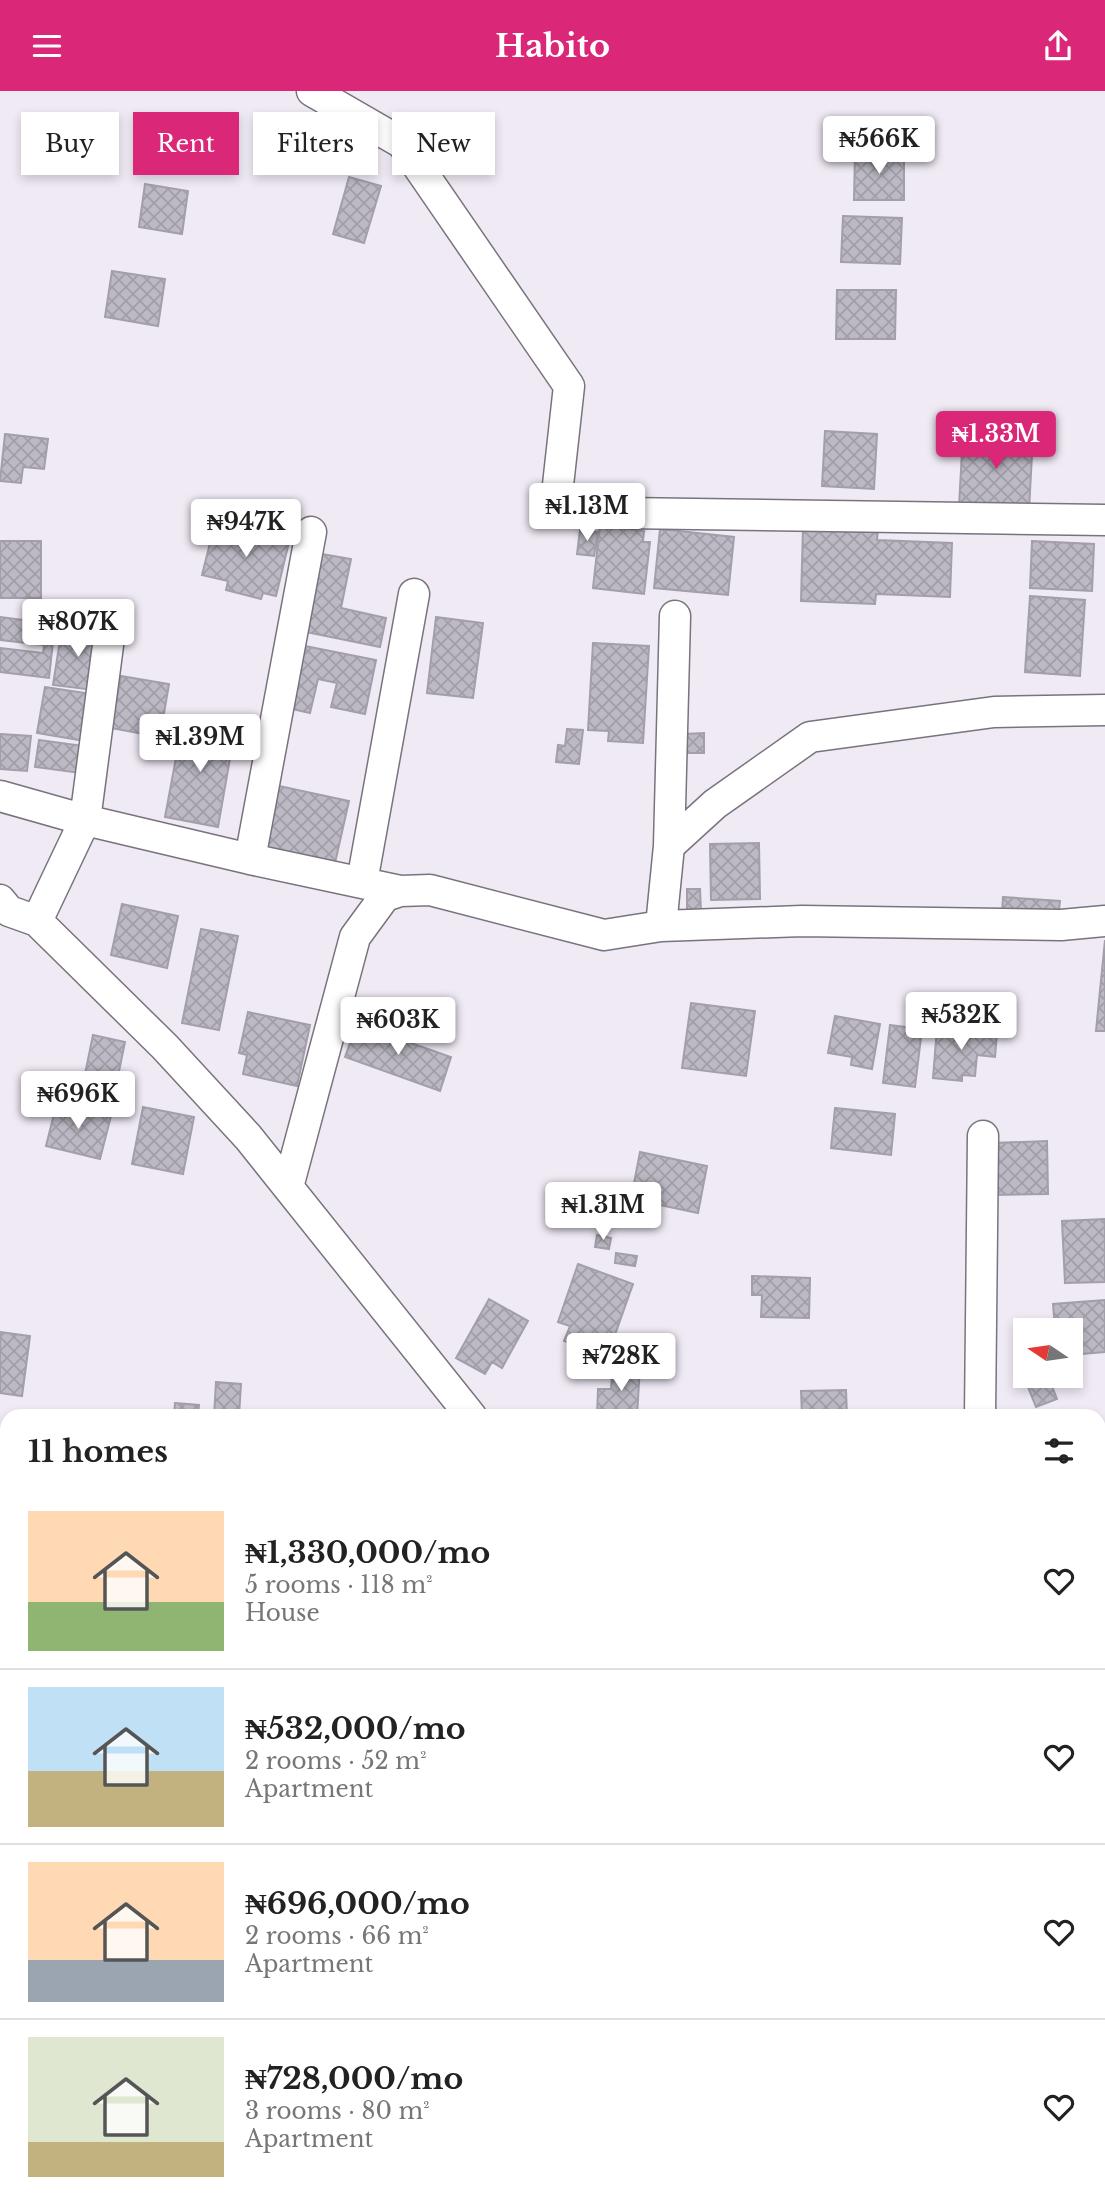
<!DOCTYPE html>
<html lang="en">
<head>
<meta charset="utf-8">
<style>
	:root { --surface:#fff; --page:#f6f6f6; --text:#222; --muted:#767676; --line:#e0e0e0; --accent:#db2777 }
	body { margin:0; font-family:"Libre Baskerville",serif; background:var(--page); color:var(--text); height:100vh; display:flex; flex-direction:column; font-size:26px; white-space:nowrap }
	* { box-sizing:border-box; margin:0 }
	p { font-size:23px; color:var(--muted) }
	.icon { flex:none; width:38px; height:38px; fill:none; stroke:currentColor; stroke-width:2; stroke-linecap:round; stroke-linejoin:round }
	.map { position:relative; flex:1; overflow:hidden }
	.panel { position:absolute; left:0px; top:1318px; width:1106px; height:800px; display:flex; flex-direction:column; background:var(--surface); border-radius:21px 21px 0 0; box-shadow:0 4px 10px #0003 }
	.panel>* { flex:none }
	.guide { position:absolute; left:21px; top:21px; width:700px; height:63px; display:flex; gap:14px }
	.needle { width:46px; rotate:283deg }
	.controls { position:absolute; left:1013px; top:1227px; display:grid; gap:14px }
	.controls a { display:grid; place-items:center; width:70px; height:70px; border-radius:0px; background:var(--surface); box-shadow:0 4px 10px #0003; font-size:35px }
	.price { position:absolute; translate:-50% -60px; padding:0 16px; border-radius:7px; background:#fff; color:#222; font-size:23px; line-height:46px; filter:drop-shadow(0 2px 4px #0008) }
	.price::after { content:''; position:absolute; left:50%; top:42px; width:21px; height:16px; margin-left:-10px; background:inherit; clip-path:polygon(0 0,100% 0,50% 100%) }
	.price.selected { background:var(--accent); color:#fff }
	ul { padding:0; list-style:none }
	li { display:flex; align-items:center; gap:21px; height:175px; padding:0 28px }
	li+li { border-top:2px solid var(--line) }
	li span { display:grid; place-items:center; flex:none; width:196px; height:140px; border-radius:0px; color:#555 }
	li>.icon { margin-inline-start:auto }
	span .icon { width:84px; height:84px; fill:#fffc; stroke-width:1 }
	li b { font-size:30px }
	h2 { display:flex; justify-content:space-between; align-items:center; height:84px; padding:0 28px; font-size:30px }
	.tag { padding:0 24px; border-radius:0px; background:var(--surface); box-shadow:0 4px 10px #0003; font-size:24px; line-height:63px }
	.tag.selected { background:var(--accent); color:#fff }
	header { display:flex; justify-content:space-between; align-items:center; height:91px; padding:0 28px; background:var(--accent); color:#fff; font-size:32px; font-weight:700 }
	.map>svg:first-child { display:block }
</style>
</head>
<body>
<header><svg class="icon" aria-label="menu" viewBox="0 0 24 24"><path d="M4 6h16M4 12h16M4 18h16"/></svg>Habito<svg class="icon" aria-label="share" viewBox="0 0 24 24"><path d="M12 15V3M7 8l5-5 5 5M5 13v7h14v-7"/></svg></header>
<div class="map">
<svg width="1105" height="2116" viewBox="0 0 1105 2116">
	<defs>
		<pattern id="building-cross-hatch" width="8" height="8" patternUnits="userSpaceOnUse" patternTransform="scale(1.75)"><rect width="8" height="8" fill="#bcb9c4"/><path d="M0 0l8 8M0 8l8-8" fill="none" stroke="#a19ea8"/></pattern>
	</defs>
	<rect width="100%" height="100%" fill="#f0eaf5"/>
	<path fill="url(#building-cross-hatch)" stroke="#a29eaa" stroke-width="2" d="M904,61V109H854L855,62Z
		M349,86L381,95L364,152L333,143Z
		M145,93L188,100L182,143L139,136Z
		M843,125L902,127L900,173L841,171Z
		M112,180L165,188L158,235L105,226Z
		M837,199H896L895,248H836Z
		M825,340L877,343L874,398L822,395Z
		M963,342L1033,346L1029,419L959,415Z
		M5,343L48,348L44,378L23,376L21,392L0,390Z
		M216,428L290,447L276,505L263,502L261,508L226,499L228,490L202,484Z
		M600,434L644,440L643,451H650L644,503L593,497Z
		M803,436L878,439L877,449L952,452L950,506L876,503L875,513L801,510Z
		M660,438L734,446L728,504L654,497Z
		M580,439L598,441L594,465L577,463Z
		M0,450H41V507H0Z
		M1032,450L1094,453L1092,500L1030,497Z
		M322,463L351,468L341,517L386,527L380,556L306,541Z
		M1030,505L1085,509L1080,585L1025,581Z
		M0,526L55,533L49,587L0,581V557L43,562L44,554L0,549Z
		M436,526L483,532L473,607L427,602Z
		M62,536L103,541L94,599L53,594Z
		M593,552L649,555L643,652L608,650L609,640L588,639Z
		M305,555L376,569L365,623L331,616L337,592L318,588L310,622L292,618Z
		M121,585L169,593L160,646L111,637Z
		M45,596L92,603L85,650L37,642Z
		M183,629L235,639L218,736L165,726Z
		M567,638L583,639L579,673L556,671L558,654L565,655Z
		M704,642V662H684V643Z
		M0,643L31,645L27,680L0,678Z
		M39,649L84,655L80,682L35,676Z
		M279,695L349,710L335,772L266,757Z
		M759,752L760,808L711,809L710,753Z
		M687,798H700L701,821H687Z
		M1003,806L1060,810L1058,827L1002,822Z
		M122,813L178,825L167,877L111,864Z
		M201,838L238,845L219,939L182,932Z
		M1105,849V940H1096Z
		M691,912L755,920L746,985L682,977Z
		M248,921L310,934L297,995L243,983L247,964L239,962Z
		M835,925L880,933L872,978L851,974L852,966L828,962Z
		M357,933L451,966L440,1000L345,966Z
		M890,934L922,938L915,996L883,992Z
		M937,937L997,942L995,966L977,964L975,985L962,984V990L933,987Z
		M93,944L125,951L117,990L85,983Z
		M57,1011L111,1025L100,1068L46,1055Z
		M143,1016L194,1026L183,1083L132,1073Z
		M835,1017L895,1023L891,1064L831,1057Z
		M1047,1050L1048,1103L994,1104L993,1052Z
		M640,1061L707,1075L698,1122L631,1108Z
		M1105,1128V1191L1065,1192L1062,1130Z
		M597,1144L611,1147L609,1158L595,1156Z
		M616,1162L637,1165L635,1175L615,1172Z
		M578,1173L633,1193L612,1252L593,1246L588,1259L564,1250L570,1235L558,1231Z
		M752,1185L810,1187L809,1227L761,1226L762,1204H752Z
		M489,1208L528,1230L502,1277L492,1271L485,1283L456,1267Z
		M1105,1209V1261L1071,1264V1239H1055L1053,1213Z
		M0,1241L30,1245L22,1305L0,1302Z
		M613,1274L640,1275L637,1325H597L598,1298H611Z
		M1049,1288L1057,1308L1036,1316L1028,1296Z
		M216,1291L241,1293L239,1325H214Z
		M846,1299L847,1325H802L801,1300Z
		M175,1312L199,1314L198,1325H174Z
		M1099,1482L1105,1483V1510L1099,1549Z
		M7,1669V1695L0,1696V1670Z
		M7,1753V1795L0,1797V1756Z"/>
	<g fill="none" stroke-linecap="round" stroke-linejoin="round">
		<g stroke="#79737d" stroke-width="33">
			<path id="minor" d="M312,0L402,52L569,295L555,421L1105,429
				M311,441L250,768L400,800
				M0,705L85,729L250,768
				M669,755L675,525
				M362,791L414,503
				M0,809L9,820L37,830L165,956L248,1046L471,1325
				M37,830L85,729L110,539
				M661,835L802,830L1061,834L1105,830
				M288,1096L355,846L385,805L400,800L430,799L604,844L661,835L669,755L715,713L810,646L994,621L1105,619
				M980,1325L983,1045
				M1099,1376L1105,1375
				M1099,1618L1105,1621
				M0,1735L7,1734
				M1099,1829L1105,1834
				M272,2110L274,2116"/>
		</g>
		<use href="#minor" stroke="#fff" stroke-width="30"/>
	</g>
</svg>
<div class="controls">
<a><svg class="needle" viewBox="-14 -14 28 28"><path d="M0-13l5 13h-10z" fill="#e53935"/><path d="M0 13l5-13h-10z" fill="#767676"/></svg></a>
</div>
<b class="price" style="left:879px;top:85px">₦566K</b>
<b class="price selected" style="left:996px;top:380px">₦1.33M</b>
<b class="price" style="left:587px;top:452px">₦1.13M</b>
<b class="price" style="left:246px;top:468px">₦947K</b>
<b class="price" style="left:78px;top:568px">₦807K</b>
<b class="price" style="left:200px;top:683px">₦1.39M</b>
<b class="price" style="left:961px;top:961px">₦532K</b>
<b class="price" style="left:398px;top:966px">₦603K</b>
<b class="price" style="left:78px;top:1040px">₦696K</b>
<b class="price" style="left:603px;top:1151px">₦1.31M</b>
<b class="price" style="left:621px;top:1302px">₦728K</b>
<div class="guide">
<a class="tag">Buy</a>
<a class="tag selected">Rent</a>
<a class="tag">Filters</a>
<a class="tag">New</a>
</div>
<section class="panel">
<h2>11 homes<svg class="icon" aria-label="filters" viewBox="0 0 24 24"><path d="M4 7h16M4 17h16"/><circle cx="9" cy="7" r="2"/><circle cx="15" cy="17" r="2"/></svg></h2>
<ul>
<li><span style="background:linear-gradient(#ffd9b3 65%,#8fb573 0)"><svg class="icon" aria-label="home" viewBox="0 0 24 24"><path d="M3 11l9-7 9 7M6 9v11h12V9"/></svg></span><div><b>₦1,330,000/mo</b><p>5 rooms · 118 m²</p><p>House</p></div><svg class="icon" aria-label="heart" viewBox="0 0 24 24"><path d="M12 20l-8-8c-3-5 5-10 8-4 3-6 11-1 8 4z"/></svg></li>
<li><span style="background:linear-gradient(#bfe0f5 60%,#c2b280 0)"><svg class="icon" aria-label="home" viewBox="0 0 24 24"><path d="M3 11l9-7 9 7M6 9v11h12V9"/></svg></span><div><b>₦532,000/mo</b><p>2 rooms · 52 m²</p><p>Apartment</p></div><svg class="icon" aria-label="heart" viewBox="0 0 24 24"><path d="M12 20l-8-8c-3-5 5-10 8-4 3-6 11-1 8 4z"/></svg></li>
<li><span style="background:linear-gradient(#ffd9b3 70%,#9aa5b1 0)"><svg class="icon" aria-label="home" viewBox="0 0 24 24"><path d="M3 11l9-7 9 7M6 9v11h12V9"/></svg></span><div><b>₦696,000/mo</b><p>2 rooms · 66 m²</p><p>Apartment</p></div><svg class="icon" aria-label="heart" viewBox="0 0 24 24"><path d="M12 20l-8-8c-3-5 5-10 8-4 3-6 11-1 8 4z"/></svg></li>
<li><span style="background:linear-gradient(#dfe7d0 75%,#c2b280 0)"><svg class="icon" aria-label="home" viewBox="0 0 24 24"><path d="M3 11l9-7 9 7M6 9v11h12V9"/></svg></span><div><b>₦728,000/mo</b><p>3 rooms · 80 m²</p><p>Apartment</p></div><svg class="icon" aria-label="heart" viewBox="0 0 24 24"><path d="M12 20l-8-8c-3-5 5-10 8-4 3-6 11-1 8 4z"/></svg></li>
</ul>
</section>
</div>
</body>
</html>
